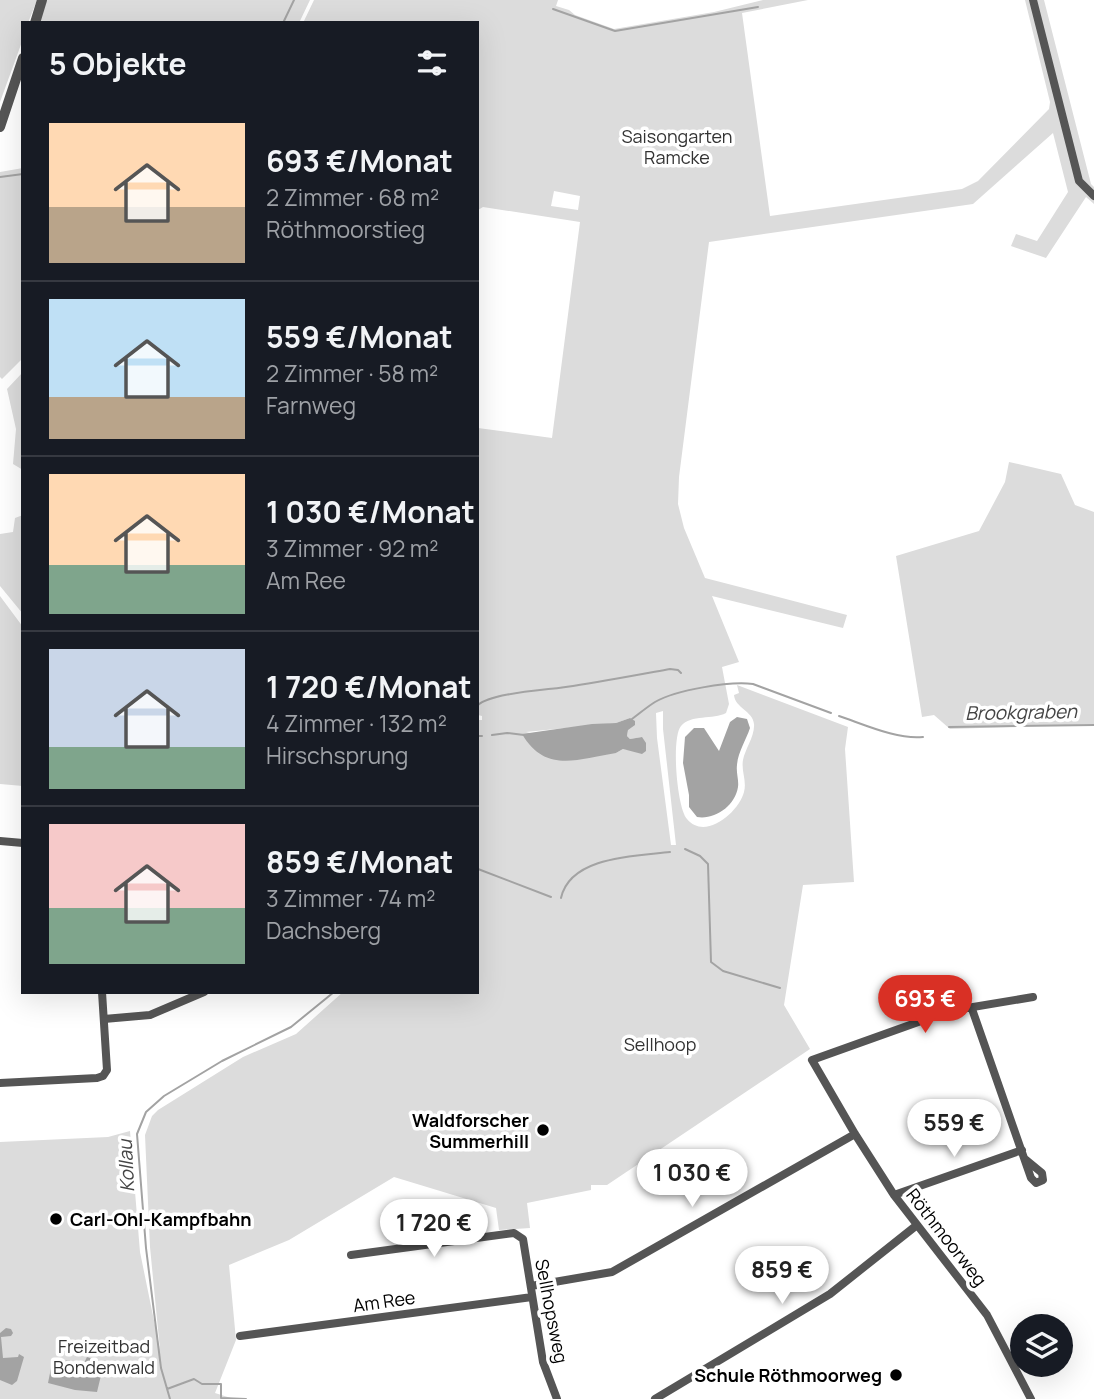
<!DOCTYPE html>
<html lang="de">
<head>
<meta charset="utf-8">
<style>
	:root { --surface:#171b24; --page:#242831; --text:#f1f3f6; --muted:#9ea1a6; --line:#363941; --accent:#d93025 }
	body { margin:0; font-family:Manrope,sans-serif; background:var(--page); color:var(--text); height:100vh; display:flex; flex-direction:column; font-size:26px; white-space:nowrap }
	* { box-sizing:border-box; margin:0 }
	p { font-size:23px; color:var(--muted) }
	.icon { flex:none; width:38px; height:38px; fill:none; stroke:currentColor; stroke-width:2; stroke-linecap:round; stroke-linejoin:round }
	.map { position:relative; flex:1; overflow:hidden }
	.sheet { position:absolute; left:21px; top:21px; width:458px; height:973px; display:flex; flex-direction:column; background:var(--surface); border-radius:0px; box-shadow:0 7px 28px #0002 }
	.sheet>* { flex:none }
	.buttons { position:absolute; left:1010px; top:1314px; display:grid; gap:14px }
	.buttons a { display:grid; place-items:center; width:63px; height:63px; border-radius:50%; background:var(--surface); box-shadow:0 7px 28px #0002; font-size:35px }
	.price { position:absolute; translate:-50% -60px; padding:0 16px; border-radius:24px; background:#fff; color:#222; font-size:23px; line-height:46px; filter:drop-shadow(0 2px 4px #0008) }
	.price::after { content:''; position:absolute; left:50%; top:42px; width:21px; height:16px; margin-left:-10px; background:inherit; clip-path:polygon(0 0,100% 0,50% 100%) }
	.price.current { background:var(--accent); color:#fff }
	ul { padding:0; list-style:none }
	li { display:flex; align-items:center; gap:21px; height:175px; padding:0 28px }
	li+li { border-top:2px solid var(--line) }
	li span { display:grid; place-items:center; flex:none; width:196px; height:140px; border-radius:0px; color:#555 }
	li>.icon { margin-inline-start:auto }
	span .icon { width:84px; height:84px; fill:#fffc; stroke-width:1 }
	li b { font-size:30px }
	h2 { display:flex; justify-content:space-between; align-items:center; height:84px; padding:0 28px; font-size:30px }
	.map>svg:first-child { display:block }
</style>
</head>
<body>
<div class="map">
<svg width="1094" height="1399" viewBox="0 0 1094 1399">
	<rect width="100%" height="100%" fill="#fff"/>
	<path fill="#dcdcdc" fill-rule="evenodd" d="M0,0H37L28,23H23V39L0,102Z
		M47,0H310L299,23H38Z
		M314,0H558L556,6L569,10L575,15L614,29L714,12L763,0H808L742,13L770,216L962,189L978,181L1049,109L1050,102L1025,0H1044L1091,184L1094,187V204L1086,197L1046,258L1011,246L1016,234L1037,241L1068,192L1053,133L973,204L709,242L679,477L678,504L684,528L705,578L847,615L843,628L712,596L739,662L722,667L729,704L726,713C713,720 691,714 681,726C671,738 677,808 687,819C705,841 739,812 744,792C747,781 741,771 743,760C745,749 755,736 754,724C753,711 735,708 734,695L739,693L737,685L848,727L845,749L854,882L803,885L784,1005L810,1049L607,1185H591V1190L527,1203L530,1228L499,1230L496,1208L394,1177L289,1240L229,1265L236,1340L215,1393L234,1399H0V1142L108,1137L130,1131L140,1252L160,1350L150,1247L145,1135L152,1116L158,1110L243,1057L296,1034L343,992H478V720H482V716L478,715V428L552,438L580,222L483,207L478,210V23H303ZM554,191L580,196L578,210L551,206ZM663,711V729L676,845H671L657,738L656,713ZM630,718L627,736L630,739L642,737L637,751L623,749L616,753L526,732L616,723Z
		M23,168V358L2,379L0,377V172Z
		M23,372V470L13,464L16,429L7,389Z
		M1009,462L1061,474L1075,505L1094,512V724L950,729L934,715L922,717L896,556L979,531L1005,482Z
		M23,515V614L0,586V534L13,532L15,518Z
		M0,596L23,627V786L0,784Z"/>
	<path fill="#a3a3a3" d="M737,717L747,719L750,728C746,740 738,752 737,765C736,773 739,780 738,787C735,806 715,820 697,817L689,807V795L683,763L685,737L694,728H704L719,751L730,722Z
		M630,718L635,721V725L628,730L627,736L630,739L642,737L646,743V751L642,754L623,749L616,753C577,759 546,774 522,734L592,724L616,723Z
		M6,1328L11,1329L13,1333L11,1336L1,1337L3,1358L18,1357L19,1354L24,1357L17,1381L12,1385L0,1380V1333Z
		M87,1357L104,1363L97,1392L75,1390L48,1383L52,1363L70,1360L71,1367L81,1369Z"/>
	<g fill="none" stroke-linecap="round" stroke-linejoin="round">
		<path stroke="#a3a3a3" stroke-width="2" d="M553,9L615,31L758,7
			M283,23L294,0
			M0,177L23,174
			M478,705C493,692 551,690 573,686C605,681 637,675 670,669L678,670L681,673
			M839,716C863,724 898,740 923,737
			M632,719C640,713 647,707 655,702C676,690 729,681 753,684L831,713
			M949,727L1094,725
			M492,735L507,733L524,735
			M478,736H482
			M685,849L700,856L708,864L711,962L723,971L780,988
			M478,869L551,897
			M561,898C570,856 636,856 670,852
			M167,1389L194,1379L202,1384H221V1398L246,1399
			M170,1399L161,1368L146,1248L137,1134L146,1112L164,1096L222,1061L291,1027L334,992"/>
		<path stroke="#555" stroke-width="8" d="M1033,0L1079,181L1094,196
			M0,841L23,843
			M972,1009L1031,1178L1036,1183L1043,1180L1042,1173L1025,1159
			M104,1019L150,1015L204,992
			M0,1083L97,1078L103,1076L107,1070L102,992
			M894,1195L1022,1150
			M351,1255L514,1233L523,1239L543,1362L557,1399
			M531,1286L612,1272L855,1134
			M240,1336L532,1297
			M655,1399L830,1294L917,1225
			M1031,1399L987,1315L894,1195L855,1134L812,1060L949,1011L1033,997"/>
		<path stroke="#555" stroke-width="10" d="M35,23L42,0
			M0,127L23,58"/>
	</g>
	<g fill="#000" stroke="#fff" stroke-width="2.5">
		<circle cx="543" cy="1130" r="7"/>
		<circle cx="56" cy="1219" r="7"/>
		<circle cx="896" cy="1375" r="7"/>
	</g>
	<g text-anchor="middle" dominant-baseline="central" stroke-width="7" stroke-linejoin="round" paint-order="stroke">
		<g font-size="18" fill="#333" stroke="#fff">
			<text x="677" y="136">Saisongarten<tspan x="677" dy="21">Ramcke</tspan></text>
			<text x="660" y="1044">Sellhoop</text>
			<text x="104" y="1346">Freizeitbad<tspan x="104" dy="21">Bondenwald</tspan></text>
		</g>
		<g font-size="18" font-weight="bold" fill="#000" stroke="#fff" text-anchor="end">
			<text x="529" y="1120">Waldforscher<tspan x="529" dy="21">Summerhill</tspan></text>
			<text x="70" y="1219" text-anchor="start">Carl-Ohl-Kampfbahn</text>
			<text x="882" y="1375">Schule Röthmoorweg</text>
		</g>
		<g font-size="18" fill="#000" stroke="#fff">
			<text transform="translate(947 1237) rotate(52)">Röthmoorweg</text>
			<text transform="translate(384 1301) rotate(-8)">Am Ree</text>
			<text transform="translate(552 1311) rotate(79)">Sellhopsweg</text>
		</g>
		<g font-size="19" font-style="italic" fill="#444" stroke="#fff">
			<text transform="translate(1021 712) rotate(-1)">Brookgraben</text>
			<text transform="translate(126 1166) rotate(-93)">Kollau</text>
		</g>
	</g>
</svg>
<div class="buttons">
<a><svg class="icon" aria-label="layers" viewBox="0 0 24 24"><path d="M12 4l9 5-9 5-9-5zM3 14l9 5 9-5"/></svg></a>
</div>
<b class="price current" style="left:925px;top:1035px">693 €</b>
<b class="price" style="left:954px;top:1159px">559 €</b>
<b class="price" style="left:692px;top:1209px">1 030 €</b>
<b class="price" style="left:434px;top:1259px">1 720 €</b>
<b class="price" style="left:782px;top:1306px">859 €</b>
<section class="sheet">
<h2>5 Objekte<svg class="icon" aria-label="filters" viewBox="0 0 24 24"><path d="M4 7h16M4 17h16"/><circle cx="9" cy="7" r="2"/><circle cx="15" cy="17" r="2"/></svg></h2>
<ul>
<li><span style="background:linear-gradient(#ffd9b3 60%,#b9a48a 0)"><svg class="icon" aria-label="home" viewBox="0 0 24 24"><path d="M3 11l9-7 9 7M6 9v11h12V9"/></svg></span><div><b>693 €/Monat</b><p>2 Zimmer · 68 m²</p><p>Röthmoorstieg</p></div></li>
<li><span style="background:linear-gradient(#bfe0f5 70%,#b9a48a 0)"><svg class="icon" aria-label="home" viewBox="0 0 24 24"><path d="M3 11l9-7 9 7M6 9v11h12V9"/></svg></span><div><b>559 €/Monat</b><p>2 Zimmer · 58 m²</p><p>Farnweg</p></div></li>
<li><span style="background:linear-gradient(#ffd9b3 65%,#7fa58c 0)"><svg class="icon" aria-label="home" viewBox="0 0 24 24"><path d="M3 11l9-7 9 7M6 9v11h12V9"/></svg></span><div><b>1 030 €/Monat</b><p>3 Zimmer · 92 m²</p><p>Am Ree</p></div></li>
<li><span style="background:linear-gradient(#c9d6e8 70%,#7fa58c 0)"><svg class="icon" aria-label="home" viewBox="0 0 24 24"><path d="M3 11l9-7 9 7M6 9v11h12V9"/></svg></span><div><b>1 720 €/Monat</b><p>4 Zimmer · 132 m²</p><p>Hirschsprung</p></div></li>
<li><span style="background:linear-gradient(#f6c9c9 60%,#7fa58c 0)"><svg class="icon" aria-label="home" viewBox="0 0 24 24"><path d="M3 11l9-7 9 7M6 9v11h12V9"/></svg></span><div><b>859 €/Monat</b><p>3 Zimmer · 74 m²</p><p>Dachsberg</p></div></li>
</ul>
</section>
</div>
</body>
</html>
